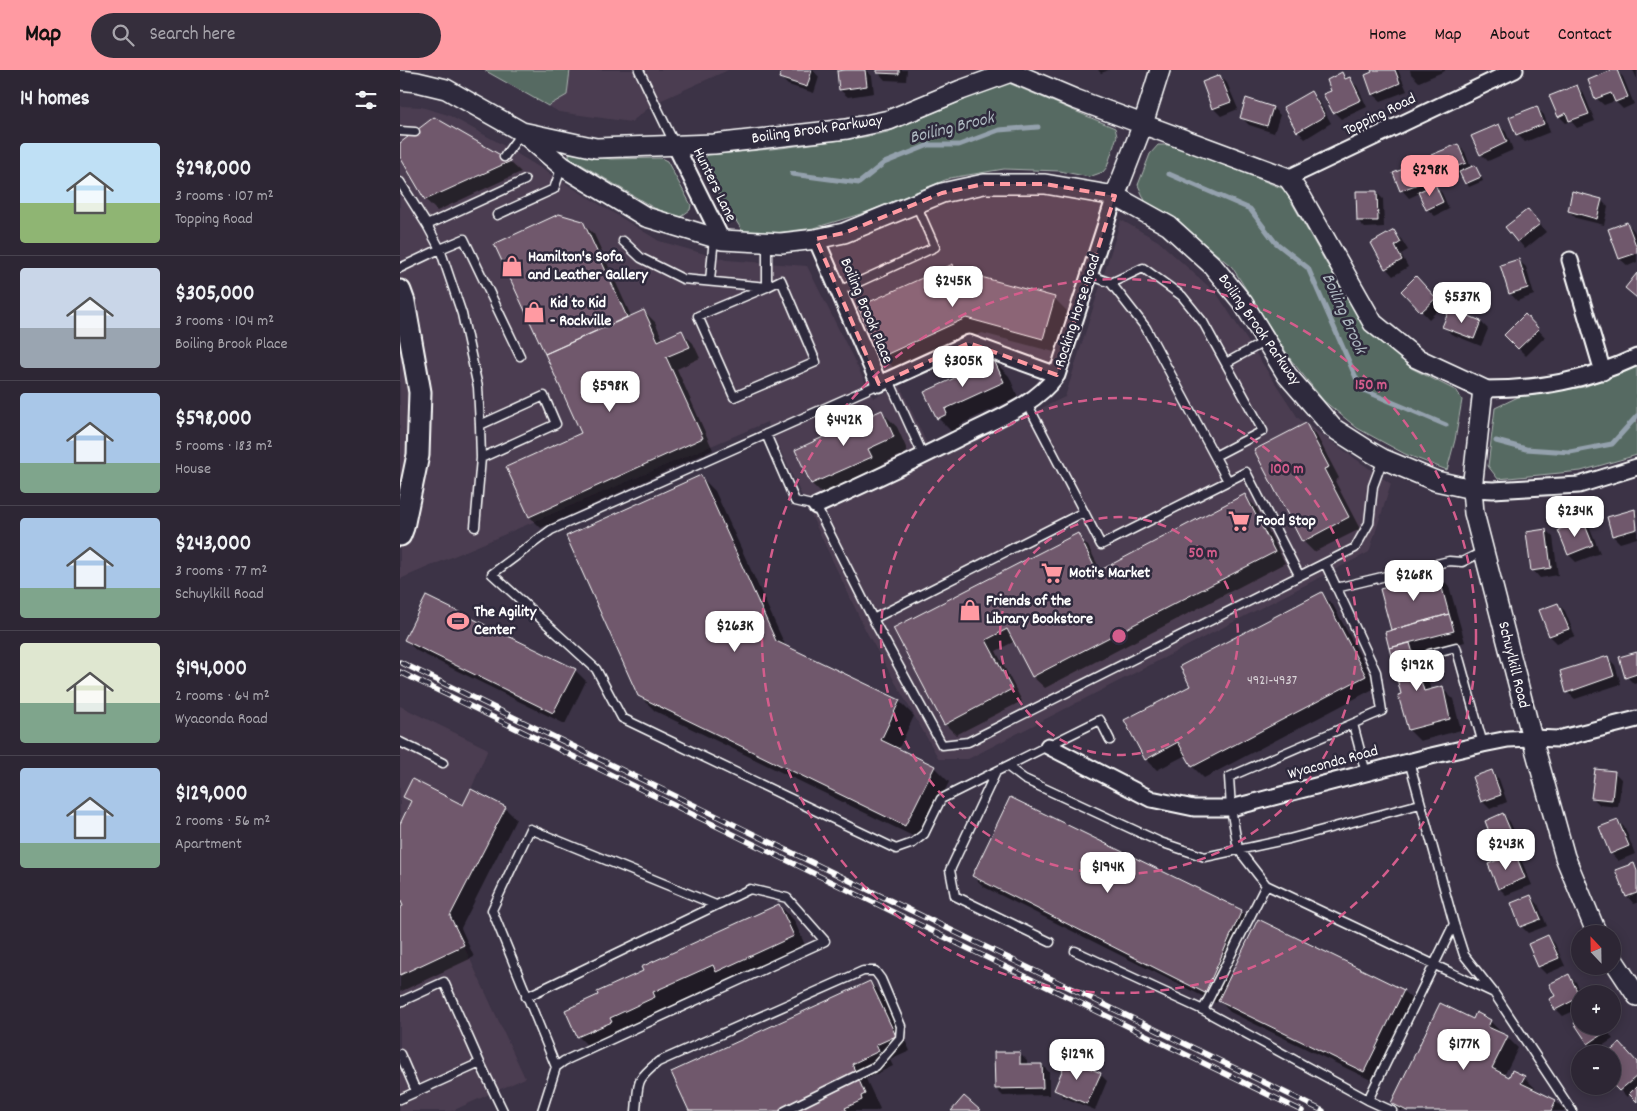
<!DOCTYPE html>
<html lang="en">
<head>
<meta charset="utf-8">
<style>
	:root { --surface:#2d2634; --page:#352e3c; --text:#f1f3f6; --muted:#a7a5ac; --line:#48434f; --accent:#ff9aa2 }
	body { margin:0; font-family:Dekko,sans-serif; background:var(--page); color:var(--text); height:100vh; display:flex; flex-direction:column; font-size:19px; white-space:nowrap }
	* { box-sizing:border-box; margin:0 }
	p { font-size:16px; color:var(--muted) }
	.icon { flex:none; width:28px; height:28px; fill:none; stroke:currentColor; stroke-width:2; stroke-linecap:round; stroke-linejoin:round }
	.map { position:relative; flex:1; overflow:hidden }
	.drawer { display:flex; flex-direction:column; background:var(--surface); width:400px }
	.drawer>* { flex:none }
	.needle { width:32px; rotate:338deg }
	.tools { position:absolute; left:1171px; top:855px; display:grid; gap:10px }
	.tools a { display:grid; place-items:center; width:50px; height:50px; border-radius:50%; background:var(--surface); box-shadow:0 2px 12px #0003,0 0 0 1px var(--line); font-size:25px }
	.price { position:absolute; translate:-50% -42px; padding:0 11px; border-radius:10px; background:#fff; color:#222; font-size:16px; line-height:32px; filter:drop-shadow(0 1px 2px #0008) }
	.price::after { content:''; position:absolute; left:50%; top:30px; width:15px; height:11px; margin-left:-8px; background:inherit; clip-path:polygon(0 0,100% 0,50% 100%) }
	.price.current { background:var(--accent); color:#111 }
	ul { padding:0; list-style:none }
	li { display:flex; align-items:center; gap:15px; height:125px; padding:0 20px }
	li+li { border-top:1px solid var(--line) }
	li span { display:grid; place-items:center; flex:none; width:140px; height:100px; border-radius:5px; color:#555 }
	li>.icon { margin-inline-start:auto }
	span .icon { width:60px; height:60px; fill:#fffc; stroke-width:1 }
	li b { font-size:21px }
	h2 { display:flex; justify-content:space-between; align-items:center; height:60px; padding:0 20px; font-size:21px }
	header { display:flex; align-items:center; gap:30px; box-sizing:border-box; height:70px; padding:0 25px; background:var(--accent); color:#111 }
	header strong { font-size:24px }
	nav { display:flex; gap:28px; margin-inline-start:auto; font-size:18px }
	.search { width:350px; height:45px; background:var(--page); display:flex; align-items:center; gap:12px; box-sizing:border-box; padding:0 18px; border-radius:28px; color:var(--muted); font-size:19px }
	main { display:flex; flex:1; min-height:0 }
	.map>svg:first-child { display:block }
</style>
</head>
<body>
<header>
<strong>Map</strong>
<div class="search"><svg class="icon" aria-label="search" viewBox="0 0 24 24"><circle cx="10" cy="10" r="6"/><path d="M15 15l6 6"/></svg>Search here</div>
<nav><a>Home</a><a>Map</a><a>About</a><a>Contact</a></nav>
</header>
<main>
<section class="drawer">
<h2>14 homes<svg class="icon" aria-label="filters" viewBox="0 0 24 24"><path d="M4 7h16M4 17h16"/><circle cx="9" cy="7" r="2"/><circle cx="15" cy="17" r="2"/></svg></h2>
<ul>
<li><span style="background:linear-gradient(#bfe0f5 60%,#8fb573 0)"><svg class="icon" aria-label="home" viewBox="0 0 24 24"><path d="M3 11l9-7 9 7M6 9v11h12V9"/></svg></span><div><b>$298,000</b><p>3 rooms · 107 m²</p><p>Topping Road</p></div></li>
<li><span style="background:linear-gradient(#c9d6e8 60%,#9aa5b1 0)"><svg class="icon" aria-label="home" viewBox="0 0 24 24"><path d="M3 11l9-7 9 7M6 9v11h12V9"/></svg></span><div><b>$305,000</b><p>3 rooms · 104 m²</p><p>Boiling Brook Place</p></div></li>
<li><span style="background:linear-gradient(#a9c7e8 70%,#7fa58c 0)"><svg class="icon" aria-label="home" viewBox="0 0 24 24"><path d="M3 11l9-7 9 7M6 9v11h12V9"/></svg></span><div><b>$598,000</b><p>5 rooms · 183 m²</p><p>House</p></div></li>
<li><span style="background:linear-gradient(#a9c7e8 70%,#7fa58c 0)"><svg class="icon" aria-label="home" viewBox="0 0 24 24"><path d="M3 11l9-7 9 7M6 9v11h12V9"/></svg></span><div><b>$243,000</b><p>3 rooms · 77 m²</p><p>Schuylkill Road</p></div></li>
<li><span style="background:linear-gradient(#dfe7d0 60%,#7fa58c 0)"><svg class="icon" aria-label="home" viewBox="0 0 24 24"><path d="M3 11l9-7 9 7M6 9v11h12V9"/></svg></span><div><b>$194,000</b><p>2 rooms · 64 m²</p><p>Wyaconda Road</p></div></li>
<li><span style="background:linear-gradient(#a9c7e8 75%,#7fa58c 0)"><svg class="icon" aria-label="home" viewBox="0 0 24 24"><path d="M3 11l9-7 9 7M6 9v11h12V9"/></svg></span><div><b>$129,000</b><p>2 rooms · 56 m²</p><p>Apartment</p></div></li>
</ul>
</section>
<div class="map">
<svg width="1237" height="1041" viewBox="0 0 1237 1041">
	<rect width="100%" height="100%" fill="#3c3346"/>
	<filter id="ink" filterUnits="userSpaceOnUse"><feTurbulence type="fractalNoise" baseFrequency=".02" numOctaves="2"/><feDisplacementMap in="SourceGraphic" scale="10" xChannelSelector="R" yChannelSelector="G"/><feConvolveMatrix kernelMatrix="1 2 1 2 8 2 1 2 1" color-interpolation-filters="sRGB"/></filter>
	<g filter="url(#ink)">
		<path fill="#4c3e51" d="M86,0H328L255,33L231,52L159,42Z
			M0,36L21,37L48,45L101,74L259,171L326,190L407,196L473,328L500,316L534,389L665,327L721,150L758,171L817,224L898,348L991,414L969,482L568,689H539L466,561L367,352L0,509Z
			M0,636L88,679L71,719L106,737L50,846L125,1008L52,1041H0Z"/>
		<path fill="#576a62" stroke="#abb4b0" d="M84,0H170L167,25L148,36Z
			M606,12L715,58L717,66L707,97L703,102L689,107L660,101L604,99L550,108L467,142L414,158L359,165H345L299,92L308,85L381,78L464,67L488,62Z
			M758,75H774L884,119L926,193L969,260L1011,298L1057,321L1062,330L1055,370L1047,400L1005,384L957,358L924,331L891,290L832,197L776,150L746,133L738,115L750,84Z
			M169,83L211,89L261,88L267,91L291,135L290,140L279,148L254,138L169,87Z
			M1237,296V385L1181,401L1098,409L1088,396L1095,338L1118,327L1184,317Z"/>
		<path fill="#0007" d="M383,0H413L419,7L414,23L388,15L381,8Z
			M456,0H466L472,6L474,23L448,27L440,20Z
			M478,0H507L506,11L485,10L478,2Z
			M698,0H709L701,3Z
			M972,0H998L1007,21L981,31L973,24Z
			M1010,0H1045V1L1019,12L1011,4Z
			M1216,0L1223,7L1234,34L1223,39L1215,31L1204,35L1196,28Z
			M1233,0H1237V9Z
			M942,4L957,16L967,37L941,49L934,42L932,21Z
			M820,6L827,13L838,39L821,46L814,39L803,13Z
			M1177,16L1184,24L1195,51L1177,58L1171,51L1166,53L1159,46Z
			M911,23L918,30L931,53L905,69L898,61Z
			M1136,37L1144,45L1150,62L1125,72L1118,65L1111,48Z
			M873,38L880,45L874,63L849,55L841,47Z
			M34,49L110,92L121,102L37,141L26,130L0,85V74Z
			M1098,55L1106,62L1113,80L1088,91L1081,84Z
			M1058,75L1065,82L1071,98L1075,96L1078,100L1083,111L1069,117L1062,104L1047,110L1040,103L1033,85Z
			M1020,93L1028,100L1034,116L1042,123L1049,139L1035,146L1027,139L1020,123L1009,128L1002,120L995,103Z
			M976,122L983,129L984,157L965,158L958,151Z
			M1201,130L1208,137L1204,155L1176,148L1169,141Z
			M1128,140L1146,162L1125,179L1107,157Z
			M182,153L194,164L231,246L244,241L255,252L263,270L282,262L293,273L300,288L277,299L313,380L141,458L130,447L107,397L182,363L95,174Z
			M1227,153L1234,161L1237,168V192L1228,196L1220,189L1210,160Z
			M994,162L1001,169L1008,180L1001,184L1008,197L993,206L986,198L972,174Z
			M1118,190L1126,197L1134,225L1117,231L1110,223Z
			M553,196L559,202L654,228L669,243L658,283L582,263L497,301L482,286Z
			M1016,208L1042,236L1029,249L1002,221Z
			M1125,246L1145,267L1126,286L1105,265Z
			M1081,252L1088,259L1081,276L1051,264L1044,256Z
			M594,291L609,306L618,327L559,355L561,359L553,363L538,348L526,323Z
			M482,342L497,357L508,382L482,394L486,402L427,429L412,414L397,381Z
			M906,355L917,366L939,408L935,411L960,459L914,482L903,471Z
			M300,406L315,421L386,577L499,631L514,646L498,680L534,697L549,712L521,770L255,641L239,625Z
			M845,426L856,437L885,493L645,618L633,607L615,571L596,581L622,631L556,665L545,654L495,559L677,465L688,476L701,501Z
			M1235,440L1237,442V468L1220,473L1213,466Z
			M1182,451L1190,458L1200,483L1176,492L1169,485L1159,460Z
			M1146,460L1153,467L1158,505L1140,508L1133,500Z
			M1038,505L1049,516L1065,572L1020,584L1031,620L1042,618L1053,629L1061,660L1020,671L1009,660L1002,624L987,562L993,561L981,520Z
			M922,524L933,535L977,617L804,708L793,697L786,685L757,700L746,689L792,616Z
			M1158,534L1165,541L1175,566L1157,573L1150,566L1141,541Z
			M5,570L175,600L186,611L165,654L17,581Z
			M1237,583V613L1234,614L1227,607Z
			M1208,588L1215,595L1221,614L1175,629L1167,622Z
			M1091,701L1099,709L1107,732L1090,739L1082,731Z
			M1215,703L1222,710L1218,737L1200,735L1193,728Z
			M4,727L63,737L105,738L116,749L61,858L74,887L0,922V839L5,837L0,826V757L12,734Z
			M1103,744L1110,752L1119,771L1102,778L1094,771Z
			M1218,751L1225,758L1235,784L1218,791L1211,783Z
			M1115,785L1122,792L1132,815L1106,825L1099,818Z
			M1234,794L1237,798V833L1234,834L1227,826Z
			M573,806L841,841L852,853L827,909L1003,921L1015,932L975,1012L830,942L818,929L816,933L584,817Z
			M1131,827L1138,834L1147,856L1128,863L1121,856Z
			M379,835L394,850L408,882L332,916L326,911L267,938L269,942L224,963L226,967L193,981L178,966L167,940L200,926L245,901Z
			M1148,866L1155,874L1165,896L1146,904L1139,897Z
			M1168,905L1176,912L1181,924H1180V938L1163,946L1156,939L1157,926Z
			M470,912L485,927L510,981L490,990L493,996L466,1009L480,1039L476,1041H290Z
			M1074,951H1090L1101,962L1100,964L1107,967L1118,978L1104,1006L1109,1008L1124,1007L1135,1018L1134,1020L1155,1031L1166,1041H1001L993,1033Z
			M1180,951V956H1204L1213,969L1196,980L1189,973L1176,954Z
			M1220,974L1237,993V1030L1231,1024L1227,1027L1220,1020Z
			M620,983L627,990V995H642L649,1002V1025L603,1026L596,1019Z
			M700,1004L707,1011L695,1040L663,1027L656,1019Z"/>
		<g fill="none" stroke-linecap="round" stroke-linejoin="round">
			<path stroke="#94a1ad" stroke-width="5" d="M392,104L459,113L484,93L529,75H559L599,60L638,57
				M769,104L850,139L875,172L908,198L961,319L1046,355
				M1096,371L1126,379L1170,382L1212,374L1237,346"/>
		</g>
		<path fill="#70596c" stroke="#fff" d="M382,0H412L407,17L379,8Z
			M446,0H465L467,16L439,20L437,1Z
			M477,0H499V4L477,3Z
			M971,0H995L1000,13L972,25L965,5L972,2Z
			M1212,0H1217L1228,27L1215,32L1211,23L1195,29L1188,10Z
			M942,2L945,9L950,7L961,30L933,43L923,24L931,21L927,10Z
			M820,5L831,32L812,39L802,12Z
			M1177,15L1189,44L1169,51L1166,43L1158,47L1149,26Z
			M911,21L925,46L897,62L883,37Z
			M846,28L873,37L867,56L840,48Z
			M1137,36L1144,54L1116,65L1109,47Z
			M34,47L111,91L25,130L0,87V73Z
			M1099,54L1107,72L1080,85L1071,66Z
			M1058,74L1066,93L1039,103L1031,85Z
			M1021,92L1028,110L1000,121L993,103Z
			M1075,95L1081,107L1065,114L1059,102Z
			M1035,114L1043,132L1026,140L1018,122Z
			M956,121H977L978,151H957Z
			M1172,121L1202,129L1197,149L1168,141Z
			M1128,139L1140,154L1117,172L1105,157Z
			M159,144L183,151L227,247L145,284L94,174Z
			M1227,152L1237,178V183L1219,189L1208,159Z
			M994,160L1001,172L995,176L1002,190L985,199L971,173Z
			M1119,189L1128,218L1109,224L1100,195Z
			M553,194L555,200L655,227L643,269L566,248L481,287L458,237Z
			M1237,203V228L1225,218Z
			M1016,206L1036,228L1021,242L1001,221Z
			M1050,238L1081,251L1074,269L1042,257Z
			M244,240L258,271L282,260L290,277L266,287L303,368L129,447L106,397L181,363L145,284Z
			M1125,244L1139,259L1118,279L1104,265Z
			M594,290L604,312L545,339L547,344L537,349L524,322Z
			M482,340L494,367L468,379L472,387L411,414L395,380Z
			M906,353L929,397L924,399L949,447L902,472L854,380Z
			M301,405L376,571L500,630L481,670L535,696L505,756L238,626L166,466Z
			M845,424L875,482L632,607L607,559L586,570L612,619L544,655L493,558L678,463L697,502Z
			M1235,439L1237,459L1212,466L1207,447Z
			M1183,450L1193,475L1168,485L1158,460Z
			M1146,459L1151,498L1131,501L1126,462Z
			M1038,503L1049,544L991,560L980,519Z
			M922,522L966,606L792,697L778,672L745,690L724,650L790,616L780,596Z
			M26,526L176,599L153,643L4,570Z
			M1158,533L1169,559L1149,566L1139,540Z
			M1049,544L1054,561L989,578L985,562Z
			M1010,573L1024,621L1043,616L1050,649L1008,660L998,625L1001,624L989,578Z
			M1237,582V604L1225,608L1219,587Z
			M1208,586L1214,606L1166,623L1160,601Z
			M1195,699L1215,701L1212,730L1191,728Z
			M1092,700L1101,725L1081,732L1072,707Z
			M12,709L63,735L71,719L106,737L50,846L64,875L0,905V838L3,836L0,829V754L11,731L3,727Z
			M610,727L842,840L805,923L572,806Z
			M1103,743L1112,764L1093,772L1085,751Z
			M1218,750L1229,776L1210,784L1199,757Z
			M1115,783L1125,808L1098,819L1088,794Z
			M1234,793L1237,801V823L1226,827L1215,800Z
			M1131,825L1141,849L1120,857L1111,833Z
			M379,834L394,866L316,902L313,895L253,922L255,927L210,948L212,952L177,967L165,940L198,925L197,922L243,901L241,897Z
			M858,849L1004,920L964,1002L818,931Z
			M1148,865L1159,888L1138,897L1128,874Z
			M1169,904L1180,927L1155,940L1149,929L1155,926L1149,914Z
			M470,911L496,966L476,975L479,981L452,994L465,1024L461,1026L462,1030L445,1038L447,1041H289L271,1002Z
			M1040,933L1073,949L1076,942L1091,950L1088,957L1108,966L1092,998L1109,1007L1112,1000L1125,1006L1121,1013L1156,1030L1151,1041H1007L991,1033Z
			M1180,949V956H1203L1207,961L1188,974L1174,953Z
			M1220,973L1237,992V1006L1219,1021L1212,1014V984H1207Z
			M594,982H620V994H642L643,1018L595,1019Z
			M667,989L701,1003L687,1034L654,1020Z
			M1237,1016V1032L1229,1024Z
			M564,1026L580,1040V1041H551Z"/>
		<g fill="none" stroke-linecap="round" stroke-linejoin="round">
			<g stroke="#fff" stroke-width="11">
				<path id="service" d="M239,0L275,75
					M0,61L15,62
					M104,87L122,62
					M0,112L27,155
					M97,145L154,119L162,96
					M223,171L241,188L283,209L367,217L381,210L416,292L334,327L298,246L367,217V172
					M0,198L40,179L62,244L78,317L80,355L144,326L156,354L81,388
					M689,205L711,213L746,258L828,411
					M310,211L314,167
					M711,213L743,198L782,226L803,252L863,361L815,386
					M439,221L535,177L516,134
					M120,286L64,169L40,179L27,155L125,110
					M826,293L866,271
					M489,310L523,385
					M479,314L151,460L92,504L196,599L222,648L496,779L513,773L524,764L541,729L607,696L624,709L760,772L805,787L889,769L1020,734
					M627,333L684,442
					M366,364L395,431L416,436L473,549L542,675L568,672L955,478L969,453L973,416L983,389
					M75,457L81,388L80,355
					M925,493L976,602L982,641L829,707L831,738L838,779L866,815L1094,923
					M936,518L1049,491L1062,492L1084,481
					M473,549L684,442L701,475L846,402L899,505
					M1029,584L1056,577L1083,674
					M953,654L966,703
					M0,672L43,693
					M1009,691L1054,854L1064,885L1094,923L1172,1041
					M607,696L700,650L710,670
					M596,702L550,800L555,826L650,872
					M675,881L803,940L866,815
					M126,927L350,819L387,828L425,871L164,991L156,997L142,1041
					M0,932L44,912L80,993L0,1029
					M803,940L968,1030L1054,854
					M0,984L16,1021
					M80,993L103,1041
					M156,997L92,840L130,759L316,835
					M968,1030L992,1041
					M236,1041C239,1012 234,1012 258,992L463,901H475L481,909L501,956L500,968L476,996L385,1041"/>
			</g>
			<g stroke="#fff" stroke-width="19">
				<path id="minor" d="M275,75L322,170
					M888,108L1115,0
					M416,169L479,314L569,273L657,305
					M1170,190L1203,302
					M1083,319C1140,319 1185,311 1237,287
					M1072,419L1093,420L1179,415L1237,397
					M416,436C467,413 518,389 569,363C601,347 636,334 657,305L715,126
					M648,676L751,729L794,738H831L1031,686L1083,674L1108,669L1132,668L1158,669L1237,649"/>
			</g>
			<g stroke="#fff" stroke-width="22">
				<path id="tertiary" d="M0,10L17,12L46,19L122,62L162,96L246,147L322,170L381,173L416,169L444,163L542,123L584,114H645L715,126L769,156L812,195L843,233L887,305L933,358L969,381L983,389L1036,411L1072,419
					M122,62L196,78L314,74L447,59L489,50L561,20L611,2L675,29L888,108L902,128L973,253L1016,288L1083,319L1072,419L1074,443L1132,668L1165,787L1197,864
					M715,126L743,54L760,0
					M1212,888L1237,926"/>
			</g>
			<g stroke="#fff" stroke-width="25">
				<path id="secondary" d="M0,221L4,232L20,322L18,385L3,457L0,465"/>
			</g>
			<use href="#service" stroke="#2f2a3d" stroke-width="8"/>
			<use href="#minor" stroke="#2f2a3d" stroke-width="15"/>
			<use href="#tertiary" stroke="#2f2a3d" stroke-width="19"/>
			<use href="#secondary" stroke="#2f2a3d" stroke-width="21"/>
			<g stroke="#fff" stroke-width="5.5">
				<path id="rail" d="M0,592L923,1041
					M0,602L902,1041"/>
			</g>
			<use href="#rail" stroke="#2f2a3d" stroke-width="4" stroke-dasharray="11" stroke-linecap="butt"/>
		</g>
	</g>
	<path fill="#ff9aa2" fill-opacity="0.2" stroke="#ff9aa2" stroke-width="4" stroke-dasharray="10 6" stroke-linejoin="round" d="M584,114H645L715,126L657,305L569,273L479,314L416,169L444,163L542,123Z"/>
	<g fill="none" stroke="#d45d8c" stroke-width="2.5" stroke-dasharray="9 6">
		<circle cx="719" cy="566" r="119"/>
		<circle cx="719" cy="566" r="238"/>
		<circle cx="719" cy="566" r="357"/>
	</g>
	<defs>
		<g id="shop-bare" transform="scale(1.725)"><path d="M-5-2.5h2.3a2.7 3.5 0 0 1 5.4 0H5L5.5 6h-11ZM-1.5-2.5h3a1.5 2.3 0 0 0-3 0Z" fill="#ff9aa2" stroke="#2f2a3d" stroke-width="2.5" paint-order="stroke"/></g>
		<g id="supermarket-bare" transform="scale(1.725)"><path d="M-6-5.5h2.5l.6 2H6L4.5 2H-2.5L-4.4-4H-6ZM-1.5 3.2a1.3 1.3 0 1 0 .1 0ZM3 3.2a1.3 1.3 0 1 0 .1 0Z" fill="#ff9aa2" stroke="#2f2a3d" stroke-width="2.5" paint-order="stroke"/></g>
		<g id="stadium-bare" transform="scale(1.725)"><path d="M0-5a6.5 5 0 1 0 0 10a6.5 5 0 1 0 0-10ZM-3.5-1.8h7v3.6h-7Z" fill="#ff9aa2" stroke="#2f2a3d" stroke-width="2.5" paint-order="stroke"/></g>
	</defs>
	<g fill-rule="evenodd">
		<use href="#shop-bare" x="112" y="196"/>
		<use href="#shop-bare" x="134" y="242"/>
		<use href="#supermarket-bare" x="839" y="451"/>
		<use href="#supermarket-bare" x="652" y="503"/>
		<use href="#shop-bare" x="570" y="540"/>
		<use href="#stadium-bare" x="58" y="551"/>
	</g>
	<g text-anchor="middle" dominant-baseline="central" stroke-width="5" stroke-linejoin="round" paint-order="stroke">
		<g font-size="14" fill="#dbd6da">
			<text x="872" y="611">4921-4937</text>
		</g>
		<g font-size="16" fill="#fff" stroke="#2f2a3d">
			<text transform="translate(980 45) rotate(-26)">Topping Road</text>
			<text transform="translate(417 60) rotate(-8)">Boiling Brook Parkway</text>
			<text transform="translate(314 115) rotate(64)">Hunters Lane</text>
			<text transform="translate(466 241) rotate(67)">Boiling Brook Place</text>
			<text transform="translate(678 241) rotate(-72)">Rocking Horse Road</text>
			<text transform="translate(859 260) rotate(55)">Boiling Brook Parkway</text>
			<text transform="translate(1113 595) rotate(76)">Schuylkill Road</text>
			<text transform="translate(933 693) rotate(-15)">Wyaconda Road</text>
		</g>
		<g font-size="16" font-weight="bold" fill="#fff" stroke="#2f2a3d" text-anchor="start">
			<text x="128" y="187">Hamilton's Sofa<tspan x="128" dy="18">and Leather Gallery</tspan></text>
			<text x="150" y="233">Kid to Kid<tspan x="150" dy="18">- Rockville</tspan></text>
			<text x="856" y="451">Food Stop</text>
			<text x="669" y="503">Moti's Market</text>
			<text x="586" y="531">Friends of the<tspan x="586" dy="18">Library Bookstore</tspan></text>
			<text x="74" y="542">The Agility<tspan x="74" dy="18">Center</tspan></text>
		</g>
		<g font-size="18" font-style="italic" fill="#aeb9c1" stroke="#2f2a3d">
			<text transform="translate(552 59) rotate(-14)">Boiling Brook</text>
			<text transform="translate(943 244) rotate(66)">Boiling Brook</text>
		</g>
	</g>
	<circle cx="719" cy="566" r="8" fill="#d45d8c" stroke="#2f2a3d" stroke-width="2.5"/>
	<g font-size="15" text-anchor="middle" font-weight="bold" fill="#d45d8c" stroke="#2f2a3d" stroke-width="5" stroke-linejoin="round" paint-order="stroke">
		<text x="971" y="319">150 m</text>
		<text x="887" y="403">100 m</text>
		<text x="803" y="487">50 m</text>
	</g>
</svg>
<div class="tools">
<a><svg class="needle" viewBox="-14 -14 28 28"><path d="M0-13l5 13h-10z" fill="#e53935"/><path d="M0 13l5-13h-10z" fill="#a7a5ac"/></svg></a>
<a>+</a>
<a>−</a>
</div>
<b class="price current" style="left:1030px;top:127px">$298K</b>
<b class="price" style="left:553px;top:238px">$245K</b>
<b class="price" style="left:1062px;top:254px">$537K</b>
<b class="price" style="left:563px;top:318px">$305K</b>
<b class="price" style="left:210px;top:343px">$598K</b>
<b class="price" style="left:444px;top:377px">$442K</b>
<b class="price" style="left:1175px;top:468px">$234K</b>
<b class="price" style="left:1014px;top:532px">$268K</b>
<b class="price" style="left:335px;top:583px">$263K</b>
<b class="price" style="left:1017px;top:622px">$192K</b>
<b class="price" style="left:1106px;top:801px">$243K</b>
<b class="price" style="left:708px;top:824px">$194K</b>
<b class="price" style="left:1064px;top:1001px">$177K</b>
<b class="price" style="left:677px;top:1011px">$129K</b>
</div>
</main>
</body>
</html>
